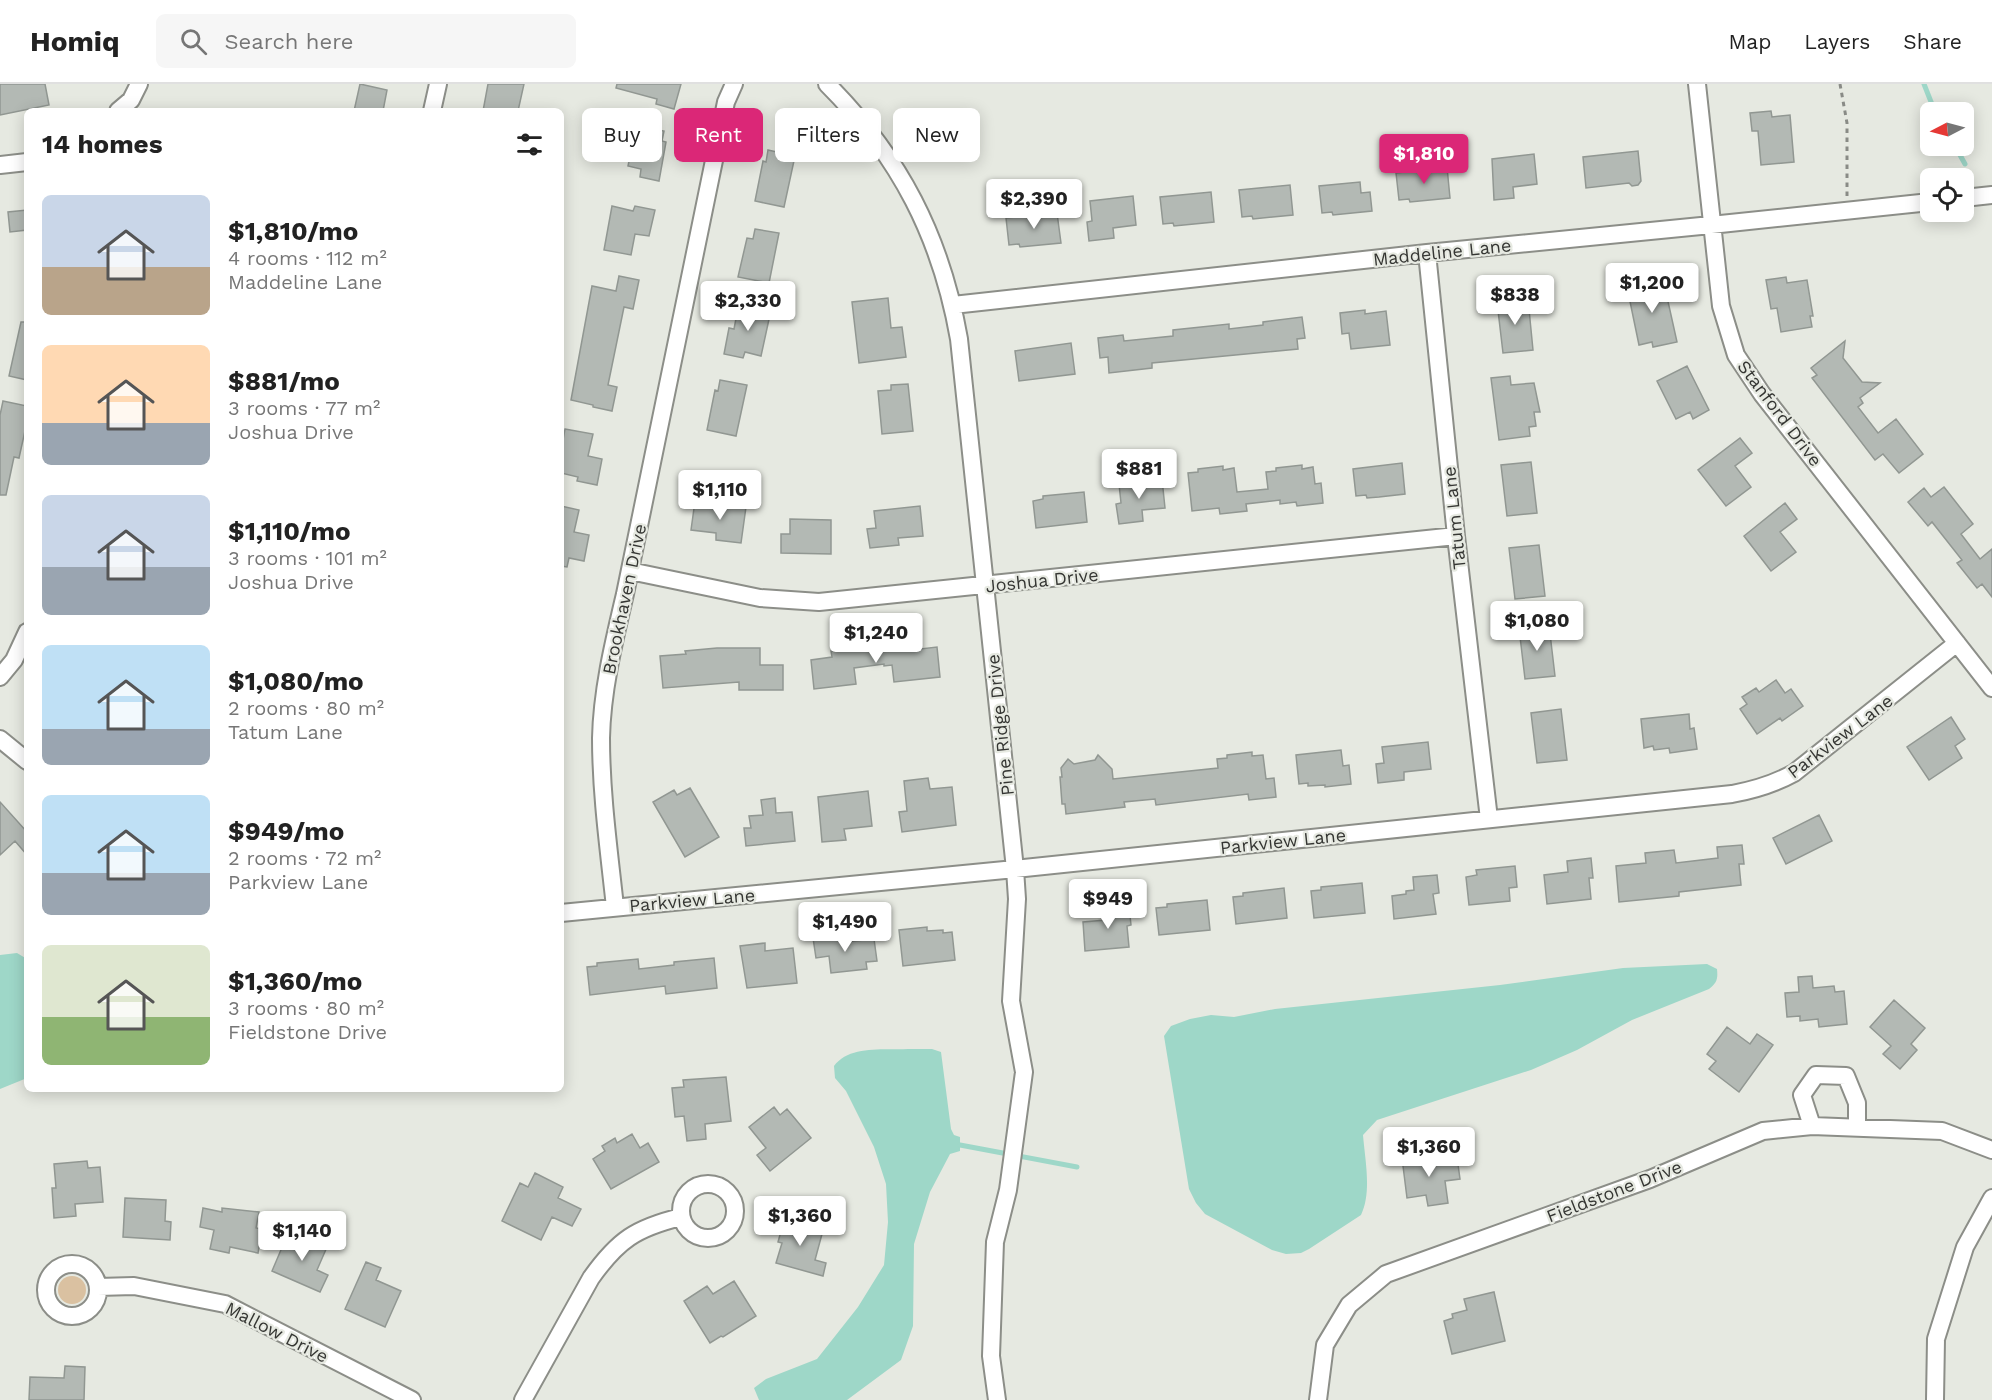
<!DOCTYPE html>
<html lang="en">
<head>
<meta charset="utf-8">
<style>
	:root { --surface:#fff; --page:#f6f6f6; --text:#222; --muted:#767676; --line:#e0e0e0; --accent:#db2777 }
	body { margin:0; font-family:"Work Sans",sans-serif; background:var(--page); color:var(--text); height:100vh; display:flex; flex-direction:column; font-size:22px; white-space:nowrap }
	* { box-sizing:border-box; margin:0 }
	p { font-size:20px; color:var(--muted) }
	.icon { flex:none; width:33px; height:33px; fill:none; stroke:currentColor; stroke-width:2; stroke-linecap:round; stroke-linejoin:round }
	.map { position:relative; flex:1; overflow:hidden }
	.side { position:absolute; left:24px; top:24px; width:540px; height:984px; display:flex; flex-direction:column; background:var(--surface); border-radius:9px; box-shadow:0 3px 15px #0003 }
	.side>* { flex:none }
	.guide { position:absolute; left:582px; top:24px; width:570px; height:54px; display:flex; gap:12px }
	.needle { width:39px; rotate:264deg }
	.fabs { position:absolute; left:1920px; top:18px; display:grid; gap:12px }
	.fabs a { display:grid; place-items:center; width:54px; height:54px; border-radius:9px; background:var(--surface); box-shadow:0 3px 15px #0003; font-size:30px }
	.price { position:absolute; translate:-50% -51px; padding:0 14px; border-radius:6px; background:#fff; color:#222; font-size:20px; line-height:39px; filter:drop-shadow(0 2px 3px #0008) }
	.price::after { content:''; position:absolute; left:50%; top:36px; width:18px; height:14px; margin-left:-9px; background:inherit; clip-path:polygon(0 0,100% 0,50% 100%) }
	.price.current { background:var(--accent); color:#fff }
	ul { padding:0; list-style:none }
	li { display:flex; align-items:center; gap:18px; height:150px; padding:0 18px }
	li span { display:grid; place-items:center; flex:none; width:168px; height:120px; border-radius:9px; color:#555 }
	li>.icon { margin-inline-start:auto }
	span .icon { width:72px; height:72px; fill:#fffc; stroke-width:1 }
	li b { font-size:26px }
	h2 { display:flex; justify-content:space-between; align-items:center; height:72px; padding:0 18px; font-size:26px }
	.pill { padding:0 21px; border-radius:9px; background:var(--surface); box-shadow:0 3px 15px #0003; font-size:21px; line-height:54px }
	.pill.current { background:var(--accent); color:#fff }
	header { display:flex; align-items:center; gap:36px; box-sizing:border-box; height:84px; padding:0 30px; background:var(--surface); border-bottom:2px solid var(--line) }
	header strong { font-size:28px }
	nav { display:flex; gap:33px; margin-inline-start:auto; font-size:21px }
	.search { width:420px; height:54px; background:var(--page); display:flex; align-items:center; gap:15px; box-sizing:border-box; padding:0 21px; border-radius:9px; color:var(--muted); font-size:22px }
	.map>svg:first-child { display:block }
</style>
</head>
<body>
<header>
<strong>Homiq</strong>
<div class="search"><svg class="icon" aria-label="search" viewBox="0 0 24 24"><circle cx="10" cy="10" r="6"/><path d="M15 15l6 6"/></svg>Search here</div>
<nav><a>Map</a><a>Layers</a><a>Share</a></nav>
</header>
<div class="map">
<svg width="1992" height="1316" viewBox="0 0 1992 1316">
	<rect width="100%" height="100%" fill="#e6e9e1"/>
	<path fill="#dac1a1" d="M58 1206a14 14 0 1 1 28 0a14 14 0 1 1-28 0Z"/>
	<path fill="#9ed7c8" d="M17,869L27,875V994L0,1005V871Z
		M1707,880L1717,885C1718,895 1717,899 1709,905L1632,936L1577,966L1531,986L1377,1036L1363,1051C1365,1076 1372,1108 1361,1131L1309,1165L1301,1169L1286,1170L1272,1166L1205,1130L1196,1119L1189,1105L1164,952L1171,942L1190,935L1211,931L1234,933L1275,925L1500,901L1623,884Z
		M908,965H932L941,968L951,1045L954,1051L960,1053V1067L950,1070L930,1108L914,1160L913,1242L901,1276L847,1316H759L754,1304L766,1295L817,1275L858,1223L884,1181L888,1138L886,1100L874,1063L846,1007L835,994L834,982C849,961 884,966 908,965Z"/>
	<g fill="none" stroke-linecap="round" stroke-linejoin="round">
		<path stroke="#9ed7c8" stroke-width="5" d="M1924,0L1935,28
			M1955,62L1965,80
			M960,1061L1077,1083"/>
	</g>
	<path fill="#b3b9b4" stroke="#919792" stroke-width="1.5" d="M0,0H45L49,21L0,31Z
		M360,0L387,6L383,27H354Z
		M488,0H524L518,27H483Z
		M617,0H681L674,25L656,20L657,15L616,4Z
		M1771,27L1772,33L1790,31L1794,78L1761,81L1758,47H1752L1750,29Z
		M636,42L664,47L662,57L666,58L659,97L640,93L641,85L628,82Z
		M768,66L795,72L784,123L755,117L763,77L766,78Z
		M1638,67L1641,97L1638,101L1632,102L1629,99L1586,104L1583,73Z
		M1534,70L1537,100L1513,103L1514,114L1494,116L1492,75Z
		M1447,83L1450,114L1410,118L1409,115L1399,116L1396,89Z
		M1360,98L1361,109L1370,108L1372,127L1333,131L1332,128L1322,129L1319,102Z
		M1290,101L1293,131L1253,135L1252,132L1242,133L1239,106Z
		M1211,108L1214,138L1174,142L1173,139L1163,140L1160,113Z
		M1133,112L1136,141L1113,144L1114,154L1089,157L1087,138L1092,137L1090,117Z
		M612,122L633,127L635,122L655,126L649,152L635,150L631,171L604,166Z
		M27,126V146L10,148L8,128Z
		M1057,129L1061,159L1020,163L1019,160L1009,161L1006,134Z
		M755,145L779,149L769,199L738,193L747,154L753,155Z
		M619,192L639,196L633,225L624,223L608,301L617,303L612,327L593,323V321L571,316L592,202L616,207Z
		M1786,193L1787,199L1807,196L1813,232H1810L1812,243L1781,248L1777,224L1771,225L1766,196Z
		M1663,195L1677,258L1653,263L1652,258L1639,261L1627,203Z
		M888,214L891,244L902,243L906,273L859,279L852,218Z
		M1528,215L1533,266L1503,269L1497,218Z
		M739,219L771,226L761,272L745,268L743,274L724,270L729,244L734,245Z
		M1365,226V230L1386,227L1390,261L1351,265L1349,249L1342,250L1340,229Z
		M1302,233L1305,254L1297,255L1298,265L1152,279V284L1109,289L1108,273L1100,274L1098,254L1123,251L1124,257L1173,252V246L1229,240V245L1263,241V238Z
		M21,238H27V296L9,292Z
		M1845,257L1843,274L1862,298L1880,299L1860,314L1863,319L1858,323L1878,349L1896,335L1923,370L1899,389L1883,370L1875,376L1812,294L1817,291L1811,284Z
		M1071,259L1075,290L1019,297L1015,267Z
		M1687,282L1709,326L1693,335L1690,328L1676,335L1657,297Z
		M1510,292L1511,301L1534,299L1540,328H1534L1536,342L1529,343L1530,352L1499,356L1491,294Z
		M720,296L747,301L736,352L707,346L715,306L718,307Z
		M908,300L913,347L882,350L878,307L891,306V301Z
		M3,317L27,322V338L19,374L14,373L6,411H0V331Z
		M565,345L593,350L588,372L602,375L597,401L577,397L578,393L561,389V366Z
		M1740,354L1752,369L1735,382L1751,403L1726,422L1698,386Z
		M1531,378L1537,429L1507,432L1501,381Z
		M1402,379L1405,410L1379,413L1367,414L1366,411L1356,412L1353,385Z
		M1302,381V385L1313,383L1315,400L1321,399L1323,419L1297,422L1296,418L1280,420V416L1246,420L1247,427L1220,430L1219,424L1192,427L1188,389L1198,388V385L1223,382V386L1234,384L1237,408L1268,405L1266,388L1276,387V384Z
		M1162,395L1165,424L1142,426L1143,437L1119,440L1116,420L1121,419L1119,400Z
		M1944,403L1973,440L1961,450L1980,475L1992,465V513L1982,500L1977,504L1957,479L1962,476L1932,438L1928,442L1908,418L1924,404L1931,413Z
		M1084,408L1087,438L1036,444L1033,417L1043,415V412Z
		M695,417L746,423L741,459L716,456V449L691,446Z
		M1785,419L1797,435L1780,448L1796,468L1771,487L1744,452Z
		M561,422L579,426L574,448L589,451L584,477L569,474L567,483L561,482Z
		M920,422L923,452L898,454L899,461L870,464L867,445L876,444L874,427Z
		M790,435L831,436V470L781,469V450H790Z
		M1539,461L1545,512L1515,515L1509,464Z
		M1549,541L1555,592L1525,595L1519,544Z
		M911,559L912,566L937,563L940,593L894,598L892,581L884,582V580L854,584L856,600L814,605L811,576L832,573L831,567Z
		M717,564H760V581H783V606H739V598L663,604L660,572L686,570L685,567Z
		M1776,596L1785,609L1791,605L1803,622L1782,637L1780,634L1757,650L1740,625L1747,620L1742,613L1756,604L1759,608Z
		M1561,625L1567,676L1537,679L1531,629Z
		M1689,630L1690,645L1694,644L1697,665L1670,669L1669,664L1654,666L1653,662L1644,664L1641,635Z
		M1951,633L1965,655L1955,662L1962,674L1929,696L1907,663Z
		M1428,658L1431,685L1404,688V696L1378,699L1376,680L1384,679L1382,663Z
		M1341,666L1343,682L1349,681L1351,700L1325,703V701L1308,702V699L1299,700L1296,671Z
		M1252,668V672L1263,671L1266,695L1274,694L1276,713L1249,716L1248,710L1156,721L1155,715L1124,718L1125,723L1066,730L1065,720H1062L1060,693H1062L1061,684L1068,675L1074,680L1095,676L1098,671L1112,685L1113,695L1218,684L1217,675L1227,674V671Z
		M928,694L930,705L952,703L956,741L902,748L899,728L907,727L904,697Z
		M690,704L719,753L685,773L653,718L674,706L677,711Z
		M868,707L872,742L844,745L846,756L822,758L818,713Z
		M775,714L776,729L792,728L795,757L746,762L744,744H751L749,732L763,731L761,716Z
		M0,718L27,748V771L15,757L0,771Z
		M1819,731L1832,757L1786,780L1773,754Z
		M1742,761L1744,780H1739L1741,801L1679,808V812L1619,818L1616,782L1646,779L1645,769L1674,766L1676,779L1718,774L1717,763Z
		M1591,774L1593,794H1589L1591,815L1547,820L1544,791L1568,788L1567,777Z
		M1515,782L1517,803L1509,804L1510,817L1469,821L1466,793L1477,791L1476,786Z
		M1437,791L1439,809L1433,810L1436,830L1394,835L1392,812L1406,810V807L1414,806L1413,793Z
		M1362,799L1365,829L1314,834L1311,807L1321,806V803Z
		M1284,804L1287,834L1236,840L1233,813L1243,812V809Z
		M1207,816L1210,846L1159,851L1156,824L1167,823V820Z
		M1129,822L1131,841L1127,842L1129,863L1085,867L1083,838L1106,836L1105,824Z
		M927,843V847L943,846V849L952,848L955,876L903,882L899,846Z
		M845,851L846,858L874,855L877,877L866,878L867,885L831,889L829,872L816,874L813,854Z
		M765,859V867L793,864L797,899L747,904L740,862Z
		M714,874L717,904L666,910L665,902L590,911L587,883L597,882V879L638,875L639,885L674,881V878Z
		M1812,892L1813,904L1834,902L1835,908L1844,907L1847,940L1819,943L1818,935L1800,937V932L1787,933L1785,909L1799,908L1798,893Z
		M1894,916L1925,944L1911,960L1917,966L1900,985L1883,970L1891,962L1870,943Z
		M1727,943L1750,960L1757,950L1773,961L1739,1008L1709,985L1716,977L1707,970Z
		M726,993L731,1037L705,1040L706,1055L687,1057L684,1032L675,1033L672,1004L684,1003L683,996Z
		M774,1023L780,1031L787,1025L811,1054L770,1087L757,1071L766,1064L749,1043Z
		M632,1050L640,1064L648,1059L659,1078L611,1105L593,1075L605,1067L602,1062L615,1054L617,1059Z
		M1424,1071L1425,1078L1457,1073L1460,1095L1445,1097L1448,1119L1428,1122L1426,1111L1407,1114L1402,1074Z
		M87,1077L88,1084L100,1083L103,1118L75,1120L76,1132L54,1134L52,1104H56L54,1080Z
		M535,1089L563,1103L558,1114L581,1125L572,1142L552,1133L541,1156L502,1137L520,1099L528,1103Z
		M125,1114L166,1116L165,1137L171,1138L170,1156L123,1153Z
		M203,1124L222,1128V1124L259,1128L256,1144L262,1145L258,1169L230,1163L229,1169L210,1165L214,1146L200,1143Z
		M785,1133L814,1141L812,1148L822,1150L815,1176L826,1179L823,1192L776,1179L782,1159L778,1158Z
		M289,1147L327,1163L317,1186L328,1191L320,1208L272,1187Z
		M366,1178L381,1184L376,1196L401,1207L385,1243L345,1225Z
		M734,1197L756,1232L723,1253L721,1252L710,1259L684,1217L707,1202L713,1210Z
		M1494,1208L1505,1257L1452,1270L1444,1237L1453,1234L1452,1230L1467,1226L1464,1215Z
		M65,1282L85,1283L84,1316H29L30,1293L64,1294Z"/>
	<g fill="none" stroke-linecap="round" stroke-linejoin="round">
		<g stroke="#8c8e88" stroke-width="20">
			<path id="street" d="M827,0C900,73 941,153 959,255L1015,785L1017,815L1011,917L1024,988L1008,1106L995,1158L991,1272L997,1316
				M1697,0L1721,222L1736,271L1762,310L1992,604
				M118,27L131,16L139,0
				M432,27L438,0
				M0,81L27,78
				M1964,114L1992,111
				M1427,169L1456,452L1489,735
				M953,221L1427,169L1711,141L1930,118
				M630,487L760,514L819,518L1456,452
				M0,593L14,576L27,548
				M0,655L27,677
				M615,823C609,767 601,710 601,654C602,606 614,557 625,510L726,18L734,0
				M561,829L1015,785L1732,710C1754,706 1774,700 1794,689L1957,559
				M1812,1042L1802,1011L1816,991L1846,992L1857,1019V1044
				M681 1127a27 27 0 1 1 54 0a27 27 0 1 1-54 0Z
				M46 1206a26 26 0 1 1 52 0a26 26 0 1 1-52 0Z
				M98,1203L134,1202L225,1220L412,1316
				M523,1316L591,1194C618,1156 636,1144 681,1133
				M1318,1316L1325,1261L1349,1221L1386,1190L1650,1095L1763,1047L1812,1042L1942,1047L1992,1066
				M1935,1316L1936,1255L1965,1163L1992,1114"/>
		</g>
		<path stroke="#898b86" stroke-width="3" stroke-dasharray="4.5 4.5" stroke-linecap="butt" d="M1840,0L1847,39V112"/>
		<use href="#street" stroke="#fff" stroke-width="16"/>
	</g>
	<g text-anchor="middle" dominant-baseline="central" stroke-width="4.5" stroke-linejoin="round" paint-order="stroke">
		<g font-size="18" fill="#353633" stroke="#e6e9e1">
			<text transform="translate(1442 168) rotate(-6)">Maddeline Lane</text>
			<text transform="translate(1780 329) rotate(53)">Stanford Drive</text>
			<text transform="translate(1454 434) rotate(-96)">Tatum Lane</text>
			<text transform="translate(1042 496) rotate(-6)">Joshua Drive</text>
			<text transform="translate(624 515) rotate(-78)">Brookhaven Drive</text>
			<text transform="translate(1000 641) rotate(-96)">Pine Ridge Drive</text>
			<text transform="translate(1840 652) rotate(-37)">Parkview Lane</text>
			<text transform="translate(1283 757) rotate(-6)">Parkview Lane</text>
			<text transform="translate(692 816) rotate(-5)">Parkview Lane</text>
			<text transform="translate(1614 1107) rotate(-21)">Fieldstone Drive</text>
			<text transform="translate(277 1248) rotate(27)">Mallow Drive</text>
		</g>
	</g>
</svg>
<div class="fabs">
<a><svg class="needle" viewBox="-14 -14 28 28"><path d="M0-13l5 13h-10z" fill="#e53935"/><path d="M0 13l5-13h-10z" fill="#767676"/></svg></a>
<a><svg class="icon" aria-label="locate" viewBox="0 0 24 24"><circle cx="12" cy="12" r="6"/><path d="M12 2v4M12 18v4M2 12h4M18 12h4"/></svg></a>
</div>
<b class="price current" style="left:1424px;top:101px">$1,810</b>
<b class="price" style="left:1034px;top:146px">$2,390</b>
<b class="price" style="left:1652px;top:230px">$1,200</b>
<b class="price" style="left:1515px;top:242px">$838</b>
<b class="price" style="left:748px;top:248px">$2,330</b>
<b class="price" style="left:1139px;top:416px">$881</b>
<b class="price" style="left:720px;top:437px">$1,110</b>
<b class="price" style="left:1537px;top:568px">$1,080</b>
<b class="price" style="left:876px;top:580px">$1,240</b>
<b class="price" style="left:1108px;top:846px">$949</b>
<b class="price" style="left:845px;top:869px">$1,490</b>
<b class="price" style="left:1429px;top:1094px">$1,360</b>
<b class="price" style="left:800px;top:1163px">$1,360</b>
<b class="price" style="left:302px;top:1178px">$1,140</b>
<div class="guide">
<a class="pill">Buy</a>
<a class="pill current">Rent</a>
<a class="pill">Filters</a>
<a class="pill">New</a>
</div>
<section class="side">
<h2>14 homes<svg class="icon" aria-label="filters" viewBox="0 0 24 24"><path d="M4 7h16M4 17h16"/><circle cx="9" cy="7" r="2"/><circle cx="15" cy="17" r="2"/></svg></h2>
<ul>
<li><span style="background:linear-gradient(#c9d6e8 60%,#b9a48a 0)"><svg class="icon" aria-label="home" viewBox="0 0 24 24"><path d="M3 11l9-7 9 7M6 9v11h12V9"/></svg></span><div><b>$1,810/mo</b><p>4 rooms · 112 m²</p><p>Maddeline Lane</p></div></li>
<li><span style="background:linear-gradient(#ffd9b3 65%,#9aa5b1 0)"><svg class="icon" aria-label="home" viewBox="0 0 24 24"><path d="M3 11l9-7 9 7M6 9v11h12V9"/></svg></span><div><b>$881/mo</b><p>3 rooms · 77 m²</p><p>Joshua Drive</p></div></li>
<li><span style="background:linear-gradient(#c9d6e8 60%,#9aa5b1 0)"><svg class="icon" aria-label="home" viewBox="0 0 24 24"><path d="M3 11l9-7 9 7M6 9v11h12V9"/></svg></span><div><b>$1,110/mo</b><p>3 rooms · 101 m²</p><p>Joshua Drive</p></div></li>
<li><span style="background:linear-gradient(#bfe0f5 70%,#9aa5b1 0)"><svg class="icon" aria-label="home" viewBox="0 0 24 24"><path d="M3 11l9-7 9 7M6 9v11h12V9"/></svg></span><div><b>$1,080/mo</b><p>2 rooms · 80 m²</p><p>Tatum Lane</p></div></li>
<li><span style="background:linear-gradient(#bfe0f5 65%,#9aa5b1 0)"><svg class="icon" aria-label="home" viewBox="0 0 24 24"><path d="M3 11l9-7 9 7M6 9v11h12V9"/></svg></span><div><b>$949/mo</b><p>2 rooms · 72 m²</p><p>Parkview Lane</p></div></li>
<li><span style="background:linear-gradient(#dfe7d0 60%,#8fb573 0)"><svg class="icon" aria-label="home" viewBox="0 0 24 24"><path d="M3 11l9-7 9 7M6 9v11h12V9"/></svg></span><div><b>$1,360/mo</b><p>3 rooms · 80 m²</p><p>Fieldstone Drive</p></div></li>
</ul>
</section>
</div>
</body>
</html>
